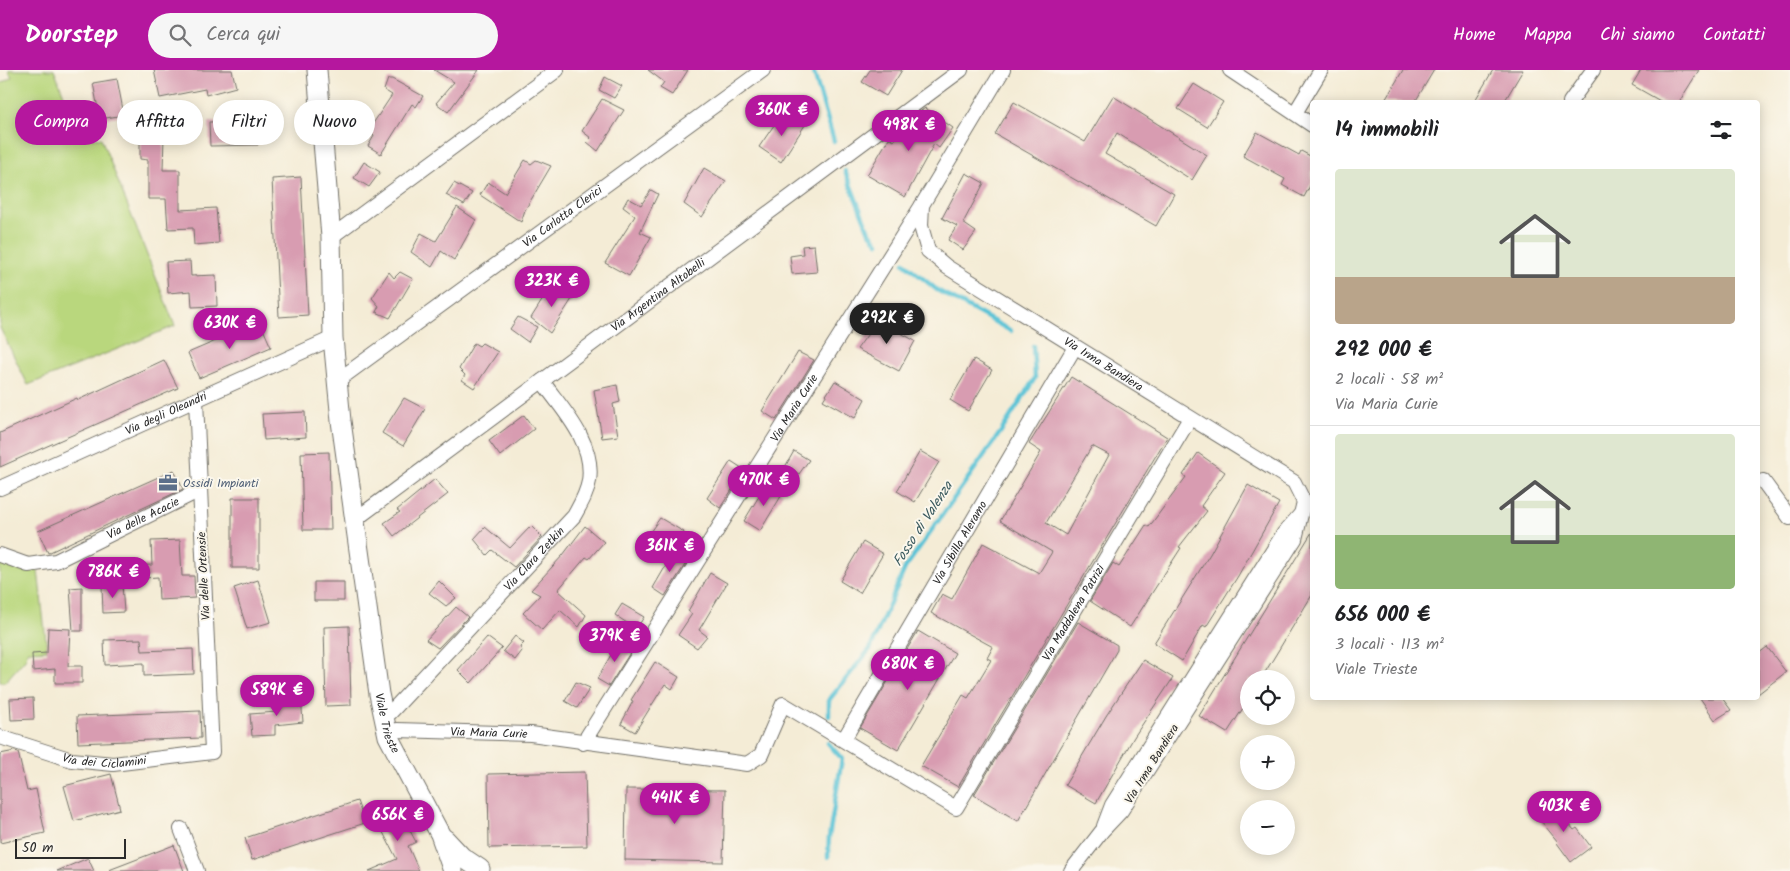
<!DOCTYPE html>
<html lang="it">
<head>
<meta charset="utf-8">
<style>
	:root { --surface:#fff; --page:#f6f6f6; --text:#202124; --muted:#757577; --line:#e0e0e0; --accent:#b5179e }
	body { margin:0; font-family:Kalam,sans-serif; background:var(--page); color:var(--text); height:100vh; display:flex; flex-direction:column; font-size:19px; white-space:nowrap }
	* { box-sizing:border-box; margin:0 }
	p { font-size:16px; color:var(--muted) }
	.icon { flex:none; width:28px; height:28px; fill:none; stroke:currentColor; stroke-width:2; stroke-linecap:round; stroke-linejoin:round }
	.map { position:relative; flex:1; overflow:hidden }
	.details { position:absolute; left:1310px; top:30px; width:450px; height:600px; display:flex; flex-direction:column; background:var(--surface); border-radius:5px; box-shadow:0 2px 12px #0003 }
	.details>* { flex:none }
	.top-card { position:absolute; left:15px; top:30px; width:475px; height:45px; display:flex; gap:10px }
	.buttons { position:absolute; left:1240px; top:600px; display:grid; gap:10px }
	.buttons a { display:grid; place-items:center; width:55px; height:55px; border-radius:50%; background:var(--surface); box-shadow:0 2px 12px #0003; font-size:25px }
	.scale { position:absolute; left:15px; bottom:12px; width:111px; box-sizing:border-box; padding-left:5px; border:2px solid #2b2b2b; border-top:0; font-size:14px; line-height:18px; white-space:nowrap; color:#2b2b2b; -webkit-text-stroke:4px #fbf7ec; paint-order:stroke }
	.price { position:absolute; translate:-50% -42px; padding:0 11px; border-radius:18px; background:var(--accent); color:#fff; font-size:16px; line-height:32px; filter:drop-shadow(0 1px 2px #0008) }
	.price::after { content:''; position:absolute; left:50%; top:30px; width:15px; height:11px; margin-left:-8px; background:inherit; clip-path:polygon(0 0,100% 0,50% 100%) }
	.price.current { background:#222; color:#fff }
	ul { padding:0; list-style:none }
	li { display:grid; align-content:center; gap:10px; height:265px; padding:0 25px }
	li+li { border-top:1px solid var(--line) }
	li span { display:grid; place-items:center; height:155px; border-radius:5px; color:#555 }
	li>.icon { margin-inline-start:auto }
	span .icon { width:90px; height:90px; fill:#fffc; stroke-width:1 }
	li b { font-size:21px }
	h2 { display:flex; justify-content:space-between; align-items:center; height:60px; padding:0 25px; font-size:21px }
	.chip { padding:0 18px; border-radius:22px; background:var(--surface); box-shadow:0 2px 12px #0003; font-size:18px; line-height:45px }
	.chip.current { background:var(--accent); color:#fff }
	header { display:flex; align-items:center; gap:30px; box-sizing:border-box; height:70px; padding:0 25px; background:var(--accent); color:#fff }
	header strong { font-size:24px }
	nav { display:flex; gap:28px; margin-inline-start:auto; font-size:18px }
	.search { width:350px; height:45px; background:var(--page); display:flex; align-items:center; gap:12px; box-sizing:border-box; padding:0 18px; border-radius:28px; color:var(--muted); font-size:19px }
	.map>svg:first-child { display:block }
</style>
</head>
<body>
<header>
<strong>Doorstep</strong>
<div class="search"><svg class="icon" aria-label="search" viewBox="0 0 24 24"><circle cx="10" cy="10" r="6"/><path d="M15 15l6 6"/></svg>Cerca qui</div>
<nav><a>Home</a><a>Mappa</a><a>Chi siamo</a><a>Contatti</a></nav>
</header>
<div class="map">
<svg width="1790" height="801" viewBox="0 0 1790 801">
	<rect width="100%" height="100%" fill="#fbf7ec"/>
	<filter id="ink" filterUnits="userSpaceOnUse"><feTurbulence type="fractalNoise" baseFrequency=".02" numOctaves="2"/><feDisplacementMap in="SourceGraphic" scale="10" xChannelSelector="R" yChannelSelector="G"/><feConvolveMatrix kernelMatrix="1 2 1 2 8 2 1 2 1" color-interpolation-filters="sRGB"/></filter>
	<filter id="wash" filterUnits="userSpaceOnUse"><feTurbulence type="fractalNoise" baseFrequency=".0096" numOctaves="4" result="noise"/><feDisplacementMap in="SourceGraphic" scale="20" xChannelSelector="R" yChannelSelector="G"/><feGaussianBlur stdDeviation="1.12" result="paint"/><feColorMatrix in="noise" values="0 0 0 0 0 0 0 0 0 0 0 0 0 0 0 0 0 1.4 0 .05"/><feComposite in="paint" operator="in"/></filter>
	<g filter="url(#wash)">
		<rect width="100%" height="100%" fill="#f4ecd6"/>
		<path fill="#b9d77d" stroke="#728154" d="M8,0H54L81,68H101L175,256L28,315L0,258V14L12,7Z
			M0,490L38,500L47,580L27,581L26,588L5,612H0Z"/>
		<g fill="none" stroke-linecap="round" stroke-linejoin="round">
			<path stroke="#5ac3d6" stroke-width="4.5" d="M813,0L834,71
				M845,101L869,162L878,173
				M904,193L937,220L1011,261
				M829,646V630L870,579L905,498L1002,360L1035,308L1033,276
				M828,673L842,689L829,767L828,787"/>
		</g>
		<g id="blocks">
			<path fill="#d89cb1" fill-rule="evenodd" d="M154,0H232L236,17L206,25L205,19L160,28Z
				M434,0H479L448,42L436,33L454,12Z
				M648,0H688L672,25L660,18L664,12Z
				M870,0H902L886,26L862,12Z
				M1403,0H1434L1415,32H1384Z
				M1493,0H1523L1504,32H1474Z
				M1641,0H1699L1679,32H1662L1632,15Z
				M605,7L622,16L614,28L599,20Z
				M117,9L124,45L100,49L93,13Z
				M388,9H392L423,26L416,37L412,34L381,84L368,76L374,66L368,61L392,25L384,20Z
				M1194,14L1223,32L1207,57L1178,39Z
				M1113,26L1207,85L1192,110L1117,63L1105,84L1174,124L1156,156L995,64L1014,32L1085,72Z
				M602,29L624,40L598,81L587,72L591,68L582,61Z
				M925,38L953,58L939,78L934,74L905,127L867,105L889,68L894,71L909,50Z
				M783,42L805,55L781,92L759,77Z
				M257,51L258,75L210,76L209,52Z
				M1257,62L1299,85L1301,81L1312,87V112L1304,127L1282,115L1285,109L1243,86Z
				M140,65L164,66L163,100H180V140L216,138L219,173L194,175L193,158L168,159L166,129H148V90L140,89Z
				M525,90L531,94L536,90L551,96L525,140L521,152L480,125L488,112L505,123Z
				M364,92L380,102L369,117L354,108Z
				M704,98L726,111L702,147L684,134Z
				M966,103L984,113L963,153L976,162L963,180L948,170L957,156L942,148Z
				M301,107L308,245L279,247L272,109Z
				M454,113L472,123L464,135L446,125Z
				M651,120L658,124L640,162L651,167L629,206L605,193L635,146L623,137L628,128L641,135Z
				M457,137L476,150L454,190L441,181L432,197L411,182L421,163L436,171Z
				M814,175L817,202L792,204L790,186L803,184L802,176Z
				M190,191L191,206L216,205L217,236L192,237L191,221L168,223L166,192Z
				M389,202L394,208L400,202L413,209L390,248L376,242L379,236L372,228Z
				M558,217L574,226L550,263L531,248L550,218L556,222Z
				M518,247L537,257L528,272L510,259Z
				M878,250L915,271L899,301L857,279Z
				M260,252L271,277L199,308L188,283Z
				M474,273L479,276L482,273L498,282L474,318L462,310L465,305L459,299Z
				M798,282L814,290L776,350L762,341Z
				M974,289L992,300L968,341L950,330Z
				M164,290L178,318L0,397V363L77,328L78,330Z
				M1071,307L1167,367L958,717L921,696L963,625L968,628L991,590L987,588L993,577L931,543L942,524L952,529L983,473L1039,503L1052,482L1000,451L1041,382L1029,374ZM1092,376L1109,385L1066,465L1046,453Z
				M835,311L865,329L855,348L823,330Z
				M617,315L620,332L613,334L618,366L602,368L594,320Z
				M404,328L425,339L403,376L382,363Z
				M305,342L306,367L264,370L262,344Z
				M524,345L534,359L500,386L489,371Z
				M794,381L809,390L799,404L785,397Z
				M920,381L939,392L915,432L897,421Z
				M329,382L331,460H303L301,383Z
				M1198,383L1225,402L1201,436L1207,441L1179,477L1181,478L1130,557L1090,531L1113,493L1119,497L1146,455L1149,457L1186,407L1183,405Z
				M731,391L745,400L720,438L707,428Z
				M174,400L183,419L48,483L38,461Z
				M435,409L448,424L394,466L384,453L400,442L397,440Z
				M767,413L783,423L760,461L744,451Z
				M1248,415L1279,433L1238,506L1206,557L1203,555L1182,591L1154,573L1210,484Z
				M232,428H259V498H232Z
				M660,448L684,462L674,481L650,462Z
				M531,456L542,467L514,497L492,480L487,485L474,469L485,457L510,478Z
				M585,456L604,472L589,489L586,487L558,520L586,545L579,557L560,540L542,560L523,543L540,525L531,520L563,485Z
				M1312,462V525L1261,609H1249V629L1227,663L1199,646Z
				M180,470L182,506H194L195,528L159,530L158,507L129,509V496L152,495L151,471Z
				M863,472L883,484L860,523L840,511Z
				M675,480L688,490L665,526L653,518Z
				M710,503L727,513L699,560L707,566L697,578L678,565L692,544L688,541Z
				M258,510L271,552L247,559L234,518Z
				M439,511L456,528L446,536L429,523Z
				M314,512H344V531H314Z
				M122,514L124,542L103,543L102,516Z
				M82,517V561H73L70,518Z
				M622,534L644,547L636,559L615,545Z
				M456,537L468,547L438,578L426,570Z
				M1078,552L1117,575V580L1018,751L974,725Z
				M349,556L351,635L326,636L324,557Z
				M48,558L70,559L68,596H82V613H55V599L33,601L32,584L47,583Z
				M918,561L955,583L898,680L860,658Z
				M515,566L524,573L520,577L522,581L515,590L503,581Z
				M487,567L502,578L471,613L458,600Z
				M141,569L142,581L193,579L194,604L144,606V593L105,595L104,570Z
				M619,571L633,578L609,616L597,609Z
				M1767,577L1786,602L1758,624V584Z
				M1143,590L1173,608L1134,667L1096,733L1065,715L1106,646Z
				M655,592L679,607L672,619L665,614L635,662L621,654L633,631L631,630Z
				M576,612L590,618L577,638L565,631Z
				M301,627L303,652L275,655V665L252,666L250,644L277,642L276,629Z
				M33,628L34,649L11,650L10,629Z
				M1700,628H1722L1731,640L1715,650Z
				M200,641L201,668L78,673L77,646Z
				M15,681L18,682L27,721L36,719L45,763L0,773V684Z
				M585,702L587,776L489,778L488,704Z
				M111,704L120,739L74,751L64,716Z
				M626,719L725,720L723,792L625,790Z
				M357,731L365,753L252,790L245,768Z
				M1552,733L1574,760L1577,758L1591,777L1571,792L1557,773L1558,772L1537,746Z
				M398,738L416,772L408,776L419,801H369L397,789L376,749Z
				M174,775L184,801H110L109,800Z
				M88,788L94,801H57Z"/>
		</g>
	</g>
	<g filter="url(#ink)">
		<use href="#blocks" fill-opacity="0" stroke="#716f67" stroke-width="1"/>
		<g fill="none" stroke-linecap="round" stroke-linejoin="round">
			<g stroke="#716f67" stroke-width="16">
				<g id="street">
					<path d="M1230,0L1312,55"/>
					<path d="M1570,32L1593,0"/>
					<path d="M1295,43L1321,0"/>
					<path id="s1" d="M922,135L921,156L928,181L947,197L1294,412L1304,432L1295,469L1121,741L1102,761L1071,801"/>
					<path d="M331,167L557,0"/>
					<path id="s2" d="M337,311L763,0"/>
					<path d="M1763,411L1790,448"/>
					<path id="s3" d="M0,418L333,268"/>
					<path id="s4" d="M356,449L961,0"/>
					<path id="s5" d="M0,485L28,495L56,491L200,420"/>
					<path id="s6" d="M390,643L574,446C580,435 587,424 589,411C595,372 562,339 542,311"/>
					<path id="s7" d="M397,660L531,664L747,694L761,685L783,634L956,738L1190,348"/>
					<path id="s8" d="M0,667L72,690L113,694L212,682L196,330"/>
					<path id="s9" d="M844,669L1075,277"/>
					<path id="s10" d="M583,673L922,135L1003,0"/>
					<path d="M1104,756L1112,735L1284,463L1300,445"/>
					<path d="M181,759L197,801"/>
				</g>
			</g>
			<g stroke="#716f67" stroke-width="21">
				<g id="secondary">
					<path id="s11" d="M317,0L331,167L333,268L341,351L379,624L388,666L440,764L453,801"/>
					<path d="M445,769L462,787L480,799"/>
				</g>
			</g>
			<use href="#street" stroke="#fff" stroke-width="14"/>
			<use href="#secondary" stroke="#fff" stroke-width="19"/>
		</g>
	</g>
	<defs>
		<g id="office-bare" transform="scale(1.5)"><path d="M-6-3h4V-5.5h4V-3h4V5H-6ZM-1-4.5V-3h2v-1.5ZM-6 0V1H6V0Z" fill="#5c6f8a" stroke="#fbf7ec" stroke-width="2.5" paint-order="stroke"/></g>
	</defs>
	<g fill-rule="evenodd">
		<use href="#office-bare" x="168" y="413"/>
	</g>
	<g text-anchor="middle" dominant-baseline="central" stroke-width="4" stroke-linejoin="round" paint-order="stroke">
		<g font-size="12" fill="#2b2b2b" stroke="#fbf7ec">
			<text stroke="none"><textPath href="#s2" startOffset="279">Via Carlotta Clerici</textPath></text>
			<text stroke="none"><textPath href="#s4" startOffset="376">Via Argentina Altobelli</textPath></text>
			<text stroke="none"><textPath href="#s1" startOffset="256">Via Irma Bandiera</textPath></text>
			<text stroke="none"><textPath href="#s10" startOffset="396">Via Maria Curie</textPath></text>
			<text stroke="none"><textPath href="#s3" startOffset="182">Via degli Oleandri</textPath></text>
			<text stroke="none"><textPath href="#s5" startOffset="155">Via delle Acacie</textPath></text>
			<text stroke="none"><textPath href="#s9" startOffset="228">Via Sibilla Aleramo</textPath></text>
			<text stroke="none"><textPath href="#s6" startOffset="211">Via Clara Zetkin</textPath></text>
			<text transform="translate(204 506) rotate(-93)">Via delle Ortensie</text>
			<text stroke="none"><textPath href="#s7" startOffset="854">Via Maddalena Patrizi</textPath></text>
			<text stroke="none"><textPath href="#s11" startOffset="658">Viale Trieste</textPath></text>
			<text stroke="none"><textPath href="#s7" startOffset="92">Via Maria Curie</textPath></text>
			<text stroke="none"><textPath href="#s8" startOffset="108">Via dei Ciclamini</textPath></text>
			<text transform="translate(1152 694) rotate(-58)">Via Irma Bandiera</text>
		</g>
		<g font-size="12" fill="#4e5e75" stroke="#fbf7ec" text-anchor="start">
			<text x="183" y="413">Ossidi Impianti</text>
		</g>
		<g font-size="14" font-style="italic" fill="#39595e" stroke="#fbf7ec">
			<text transform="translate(923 454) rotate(-57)">Fosso di Valenza</text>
		</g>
	</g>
</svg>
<div class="buttons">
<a><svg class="icon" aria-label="locate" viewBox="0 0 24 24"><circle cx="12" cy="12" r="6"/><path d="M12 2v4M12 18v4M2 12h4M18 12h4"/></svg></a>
<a>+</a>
<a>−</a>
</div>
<div class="scale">50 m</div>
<b class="price" style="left:782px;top:67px">360K €</b>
<b class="price" style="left:909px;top:82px">498K €</b>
<b class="price" style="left:552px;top:238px">323K €</b>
<b class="price current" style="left:887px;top:275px">292K €</b>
<b class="price" style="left:230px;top:280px">630K €</b>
<b class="price" style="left:764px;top:437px">470K €</b>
<b class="price" style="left:670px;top:503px">361K €</b>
<b class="price" style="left:113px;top:529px">786K €</b>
<b class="price" style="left:615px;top:593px">379K €</b>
<b class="price" style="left:908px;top:621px">680K €</b>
<b class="price" style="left:277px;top:647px">589K €</b>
<b class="price" style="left:675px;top:755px">441K €</b>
<b class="price" style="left:1564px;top:763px">403K €</b>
<b class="price" style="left:398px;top:772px">656K €</b>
<div class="top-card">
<a class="chip current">Compra</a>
<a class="chip">Affitta</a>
<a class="chip">Filtri</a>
<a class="chip">Nuovo</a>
</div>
<section class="details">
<h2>14 immobili<svg class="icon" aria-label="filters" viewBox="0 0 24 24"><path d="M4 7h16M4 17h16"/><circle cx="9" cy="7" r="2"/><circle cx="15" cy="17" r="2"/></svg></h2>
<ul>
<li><span style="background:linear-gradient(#dfe7d0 70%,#b9a48a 0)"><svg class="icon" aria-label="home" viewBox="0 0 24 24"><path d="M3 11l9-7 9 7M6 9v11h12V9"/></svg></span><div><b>292 000 €</b><p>2 locali · 58 m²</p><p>Via Maria Curie</p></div></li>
<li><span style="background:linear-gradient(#dfe7d0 65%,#8fb573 0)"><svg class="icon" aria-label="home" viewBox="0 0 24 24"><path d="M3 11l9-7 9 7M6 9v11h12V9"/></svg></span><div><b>656 000 €</b><p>3 locali · 113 m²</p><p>Viale Trieste</p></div></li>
</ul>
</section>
</div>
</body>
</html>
